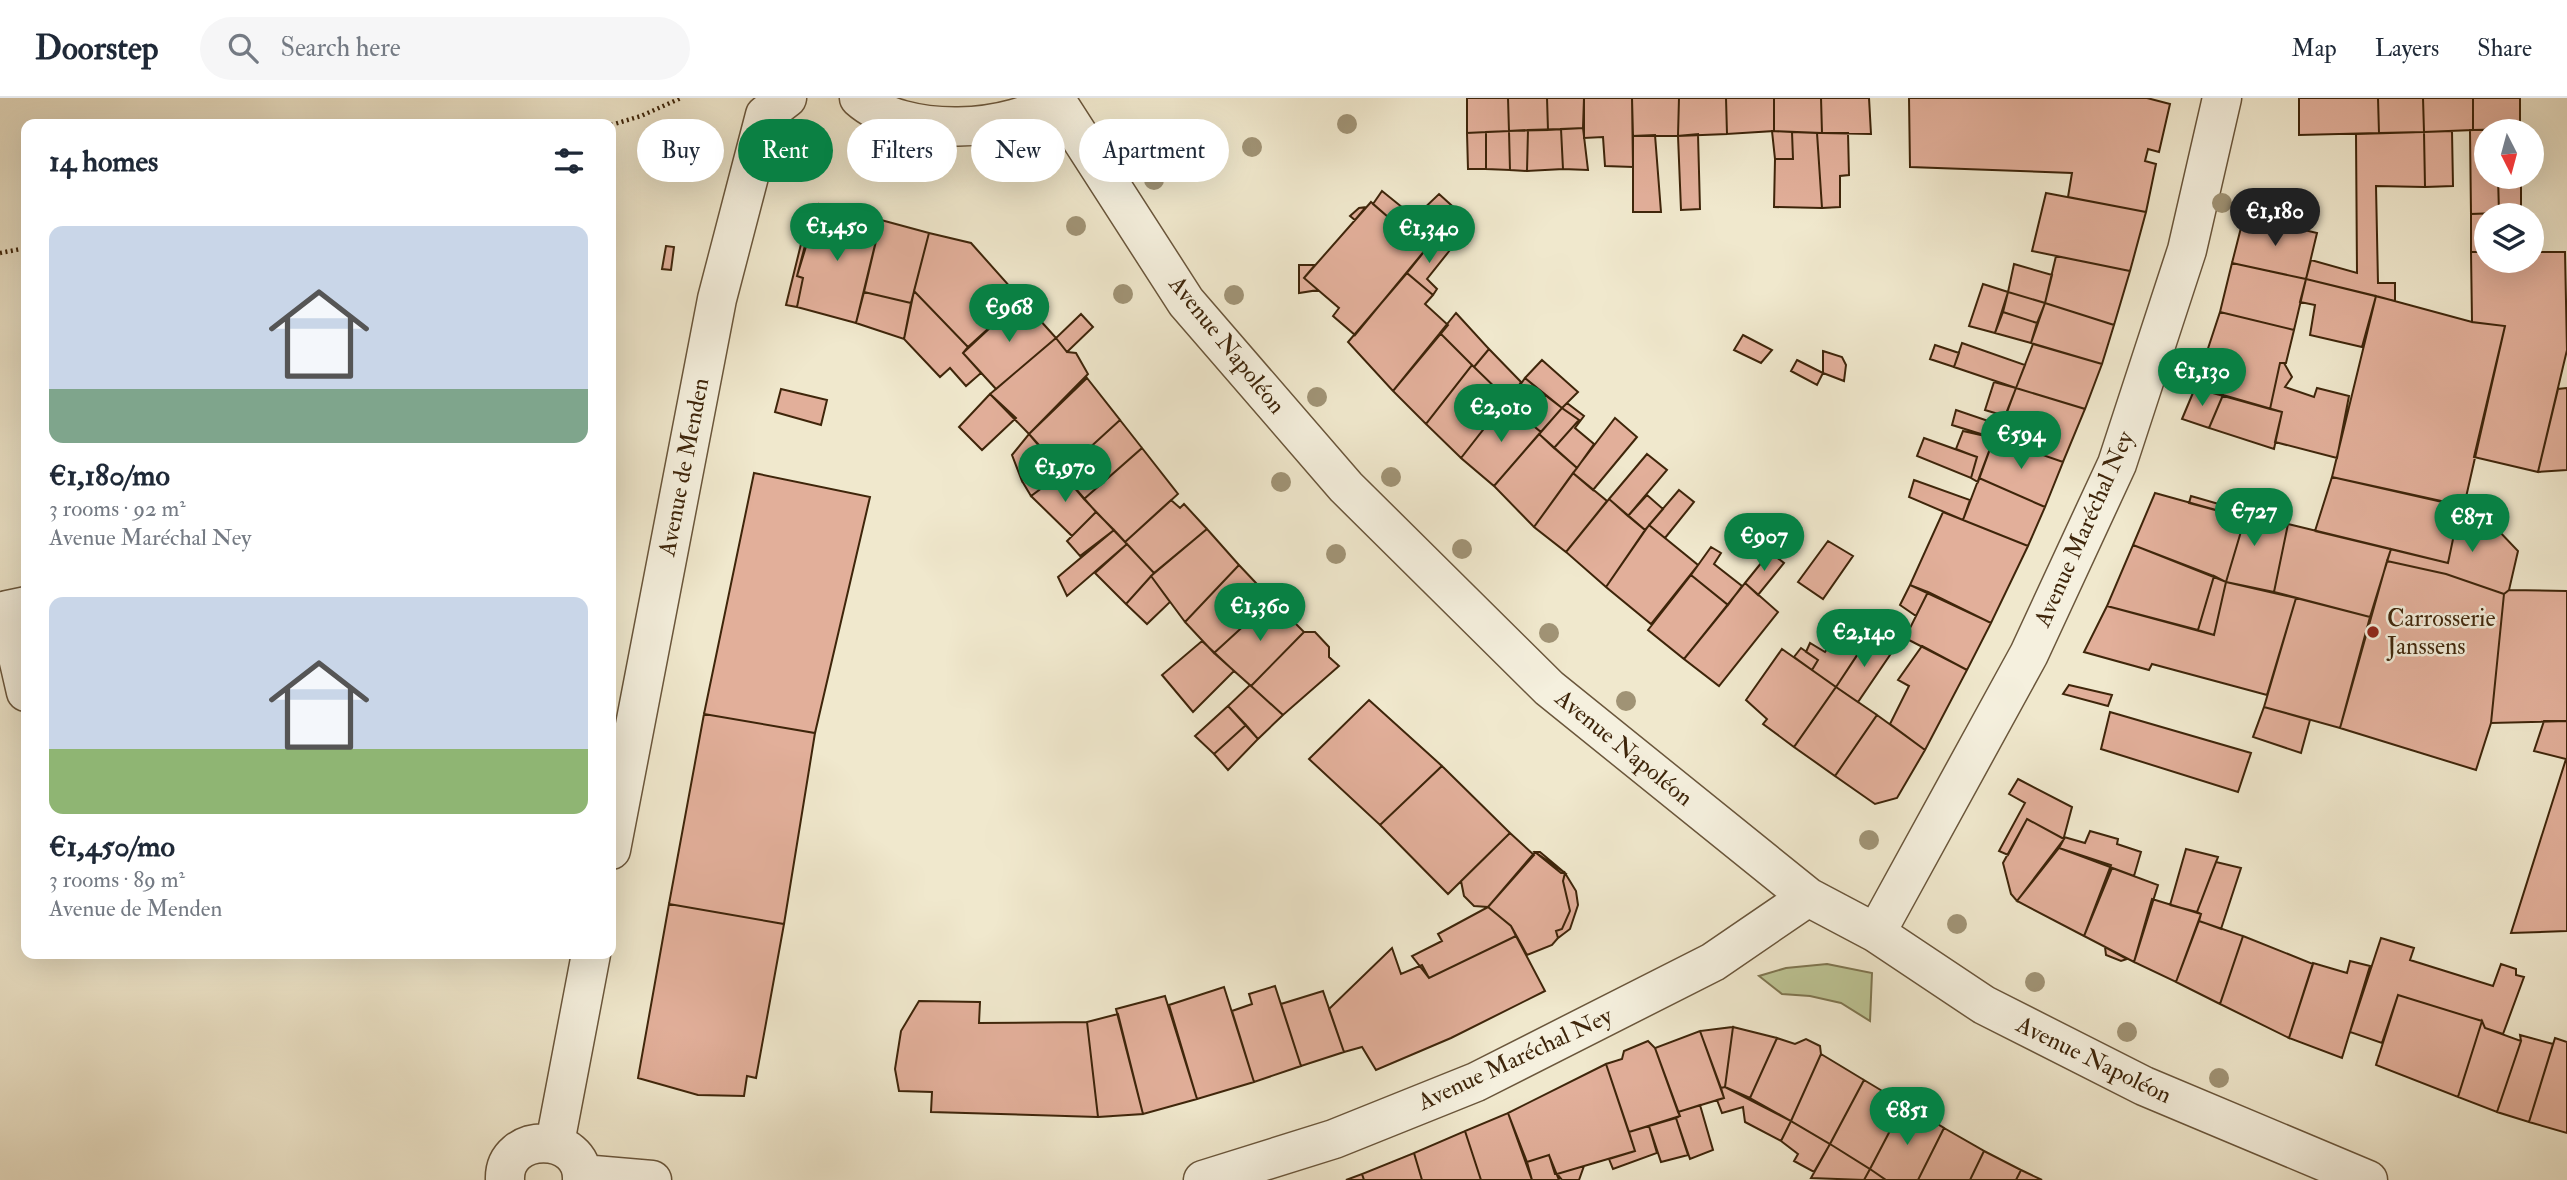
<!DOCTYPE html>
<html lang="en">
<head>
<meta charset="utf-8">
<style>
	:root { --surface:#fff; --page:#f6f6f7; --text:#1f2937; --muted:#747a83; --line:#e0e1e3; --accent:#0b8043 }
	body { margin:0; font-family:"IM FELL Double Pica",serif; background:var(--page); color:var(--text); height:100vh; display:flex; flex-direction:column; font-size:26px; white-space:nowrap }
	* { box-sizing:border-box; margin:0 }
	p { font-size:23px; color:var(--muted) }
	.icon { flex:none; width:38px; height:38px; fill:none; stroke:currentColor; stroke-width:2; stroke-linecap:round; stroke-linejoin:round }
	.map { position:relative; flex:1; overflow:hidden }
	.sheet { position:absolute; left:21px; top:21px; width:595px; height:840px; display:flex; flex-direction:column; background:var(--surface); border-radius:14px; box-shadow:0 7px 28px #0002 }
	.sheet>* { flex:none }
	.hud { position:absolute; left:637px; top:21px; width:665px; height:63px; display:flex; gap:14px }
	.needle { width:46px; rotate:174deg }
	.buttons { position:absolute; left:2474px; top:21px; display:grid; gap:14px }
	.buttons a { display:grid; place-items:center; width:70px; height:70px; border-radius:50%; background:var(--surface); box-shadow:0 7px 28px #0002; font-size:35px }
	.price { position:absolute; translate:-50% -60px; padding:0 16px; border-radius:24px; background:var(--accent); color:#fff; font-size:23px; line-height:46px; filter:drop-shadow(0 2px 4px #0008) }
	.price::after { content:''; position:absolute; left:50%; top:42px; width:21px; height:16px; margin-left:-10px; background:inherit; clip-path:polygon(0 0,100% 0,50% 100%) }
	.price.active { background:#222; color:#fff }
	ul { padding:0; list-style:none }
	li { display:grid; align-content:center; gap:14px; height:371px; padding:0 28px }
	li span { display:grid; place-items:center; height:217px; border-radius:14px; color:#555 }
	li>.icon { margin-inline-start:auto }
	span .icon { width:126px; height:126px; fill:#fffc; stroke-width:1 }
	li b { font-size:30px }
	h2 { display:flex; justify-content:space-between; align-items:center; height:84px; padding:0 28px; font-size:30px }
	.tag { padding:0 24px; border-radius:32px; background:var(--surface); box-shadow:0 7px 28px #0002; font-size:24px; line-height:63px }
	.tag.active { background:var(--accent); color:#fff }
	header { display:flex; align-items:center; gap:42px; box-sizing:border-box; height:98px; padding:0 35px; background:var(--surface); border-bottom:2px solid var(--line) }
	header strong { font-size:33px }
	nav { display:flex; gap:38px; margin-inline-start:auto; font-size:24px }
	.search { width:490px; height:63px; background:var(--page); display:flex; align-items:center; gap:18px; box-sizing:border-box; padding:0 24px; border-radius:38px; color:var(--muted); font-size:26px }
	.map>svg:first-child { display:block }
</style>
</head>
<body>
<header>
<strong>Doorstep</strong>
<div class="search"><svg class="icon" aria-label="search" viewBox="0 0 24 24"><circle cx="10" cy="10" r="6"/><path d="M15 15l6 6"/></svg>Search here</div>
<nav><a>Map</a><a>Layers</a><a>Share</a></nav>
</header>
<div class="map">
<svg width="2567" height="1082" viewBox="0 0 2567 1082">
	<rect width="100%" height="100%" fill="#f0e8cd"/>
	<filter id="stains"><feTurbulence type="fractalNoise" baseFrequency=".00286" numOctaves="4"/><feColorMatrix values="0 0 0 0 .2 0 0 0 0 .09 0 0 0 0 .02 0 0 0 .5 -.17"/></filter>
	<radialGradient id="worn" r=".72"><stop offset=".6" stop-color="#630" stop-opacity="0"/><stop offset="1" stop-color="#630" stop-opacity=".3"/></radialGradient>
	<path fill="#bdc595" stroke="#7e7550" stroke-width="2" d="M1827,866L1872,875L1870,923L1841,905L1810,898L1782,896L1759,878L1786,870Z"/>
	<path fill="#e2af9a" stroke="#3e250a" stroke-width="2" d="M1467,0H1508L1509,33L1467,35Z
		M1508,0H1547L1548,32L1509,33Z
		M1547,0H1584L1583,30L1548,32Z
		M1584,0H1632L1633,69L1605,68L1603,39L1584,40Z
		M1632,0H1679L1678,38H1633Z
		M1679,0H1726L1727,36L1678,38Z
		M1726,0H1774V33L1727,36Z
		M1774,0H1821L1822,35L1774,33Z
		M1821,0H1869L1871,36L1822,35Z
		M1909,0H2147L2170,6L2159,54L2148,51L2145,63L2156,66L2146,114L2068,99L2072,75L1910,69Z
		M2299,0H2378L2379,35L2299,37Z
		M2378,0H2423L2424,34L2379,35Z
		M2423,0H2473V32L2424,34Z
		M2473,0H2520V31L2473,32Z
		M1583,30L1588,72L1563,71L1561,31Z
		M1561,31L1563,71L1527,73L1528,32Z
		M1528,32L1527,73L1510,72L1509,33Z
		M2470,32H2498L2487,33V79H2498L2499,115L2471,116Z
		M1509,33L1510,72L1486,71V34Z
		M1772,33L1792,34L1793,61H1775Z
		M2452,33L2453,88L2425,89L2424,34Z
		M1486,34V71H1468L1467,35Z
		M1792,34L1817,35L1822,110L1774,109L1775,61H1793Z
		M2424,34L2425,89L2376,88L2378,185H2395V203L2306,181L2311,162L2357,175L2356,36Z
		M1817,35H1848L1849,77L1840,78V109L1822,110Z
		M1698,36L1700,111L1681,112L1678,38Z
		M1655,37L1661,114H1633V38Z
		M2498,79H2521V117H2487V154H2471V116L2499,115Z
		M1382,93L1408,114L1396,126L1373,106Z
		M2046,95L2146,114L2130,173L2032,153Z
		M1439,96L1460,115L1435,140L1414,120Z
		M1371,104L1396,126L1408,114L1435,140L1355,237L1333,218L1339,210L1304,180Z
		M819,106L881,122L856,225L797,209L803,180L797,178Z
		M1366,109L1355,122L1350,118L1359,110Z
		M2244,118L2317,135L2306,181L2232,165Z
		M881,122L929,135L911,205L864,194Z
		M929,135L971,145L1021,201L968,249L914,193Z
		M803,138L807,140L797,178L803,180L797,209L786,207Z
		M1435,140L1450,152L1427,181L1437,191L1433,197L1407,175Z
		M666,148L674,149L671,172L662,171Z
		M2471,154H2487V163H2532V154H2565L2567,252L2538,374L2474,359L2505,228L2472,224Z
		M2056,158L2130,173L2114,227L2045,205Z
		M2232,165L2306,181L2294,232L2220,214Z
		M2014,166L2052,177L2045,205L2008,194Z
		M1299,167H1315L1304,180L1318,192L1299,195Z
		M1407,175L1433,197L1425,206L1448,227L1393,293L1348,244Z
		M2306,181L2376,198L2362,249L2310,237L2315,207L2300,204Z
		M1983,186L2008,194L1995,235L1969,228Z
		M914,193L968,249L963,255L981,275L966,288L950,270L940,279L904,241Z
		M864,194L911,205L904,241L856,225Z
		M2008,194L2045,205L2037,225L2003,214Z
		M2376,198L2472,224L2505,228L2464,408L2332,379Z
		M1021,201L1056,240L996,291L963,255Z
		M2045,205L2114,227L2102,266L2031,245Z
		M2003,214L2037,225L2031,245L1995,235Z
		M2220,214L2294,232L2286,265H2280L2270,311L2195,290Z
		M1456,215L1489,251L1474,269L1440,235Z
		M1081,216L1093,229L1067,254L1056,240Z
		M1440,235L1472,267L1426,326L1393,293Z
		M1743,237L1772,252L1761,265L1734,252Z
		M1056,240L1067,254L1076,255L1088,276L1029,336L990,296Z
		M1962,245L2025,267L2016,290L1954,269Z
		M2033,246L2102,266L2085,311L2016,290Z
		M1935,247L1959,255L1954,269L1930,261Z
		M1489,251L1521,284L1507,306V301L1474,269Z
		M1823,253L1842,259L1846,267L1844,283L1823,275Z
		M1542,262L1578,294L1562,310L1525,280Z
		M1797,262L1823,275L1817,287L1791,273Z
		M2280,265H2284L2292,279L2285,289L2314,299L2317,290L2349,298L2337,360L2275,344L2282,314L2270,311Z
		M1472,267L1507,301L1461,360L1426,326Z
		M1087,280L1120,322L1062,375L1029,336Z
		M1525,280L1545,297L1525,321L1507,306Z
		M1994,284L2016,290L2005,318L1985,312Z
		M2016,290L2085,311L2063,364L1997,341Z
		M2195,290L2223,297L2209,330L2182,321Z
		M2567,290V372L2538,374L2558,291Z
		M781,291L827,302L821,327L775,314Z
		M990,296L1016,320L982,352L959,329Z
		M1545,297L1562,310L1541,334L1525,321Z
		M2223,297L2282,314L2274,351L2209,330Z
		M1505,304L1541,334L1494,388L1461,360Z
		M1567,305L1584,318L1575,330L1594,346L1577,370L1554,350L1579,322L1562,310Z
		M1562,310L1579,322L1554,350L1539,336Z
		M1956,312L1994,325L1997,316L2005,318L1997,341L1952,327Z
		M1615,320L1637,339L1593,392L1573,375Z
		M1120,322L1142,350L1084,401L1062,375Z
		M1963,333L1994,340L1978,384L1971,380L1977,359L1956,351Z
		M1029,336L1049,358L1022,383L1012,357Z
		M1539,336L1577,370L1534,429L1494,388Z
		M1924,340L1977,359L1971,380L1917,358Z
		M1994,340L2063,364L2045,409L1979,380Z
		M1142,350L1178,396L1125,444L1084,401Z
		M1647,356L1667,372L1628,418L1609,401Z
		M1049,358L1062,375L1031,398L1022,383Z
		M754,375L870,399L815,635L704,616Z
		M1062,375L1096,414L1072,438L1031,398Z
		M1573,375L1607,403L1566,454L1534,429Z
		M2332,379L2460,408L2448,465L2315,433Z
		M1979,380L2045,409L2028,448L1963,422Z
		M1914,382L1970,402L1963,422L1909,399Z
		M1679,392L1694,404L1665,440L1649,427Z
		M2155,395L2245,420L2226,484L2133,447Z
		M1647,397L1663,411L1645,432L1628,418Z
		M2191,398L2288,426L2274,494L2226,484L2245,420L2189,405Z
		M1609,401L1645,432L1606,489L1566,454Z
		M1171,402L1180,410L1184,406L1207,431L1154,475L1125,444Z
		M2460,408L2477,410L2518,453L2509,492L2504,496L2446,476L2387,463L2391,451L2448,465Z
		M1096,414L1114,432L1080,458L1067,443Z
		M1943,414L2028,448L1991,525L1910,487Z
		M2288,426L2391,451L2370,519L2274,494Z
		M1649,427L1698,467L1651,526L1606,489Z
		M1207,431L1239,467L1185,524L1151,478Z
		M1114,432L1127,446L1067,498L1058,479Z
		M1828,443L1853,458L1823,501L1798,484Z
		M1127,446L1154,475L1126,506L1095,475Z
		M2133,447L2214,478L2198,532L2107,508Z
		M1711,449L1721,455L1714,466L1742,488L1728,507L1691,477Z
		M1770,454L1784,465L1758,497L1745,485Z
		M2387,463L2446,476L2504,496L2491,625L2476,672L2340,630Z
		M1239,467L1272,502L1214,555L1185,524Z
		M1691,477L1728,507L1684,561L1648,532Z
		M1151,478L1170,504L1147,526L1126,506Z
		M2214,478L2226,484L2214,537L2198,532Z
		M2226,484L2296,500L2267,597L2152,566L2149,572L2084,554L2107,508L2214,537Z
		M1745,485L1778,514L1719,588L1684,561Z
		M1910,487L1928,494L1916,518L1900,507Z
		M2509,492L2567,493V623L2491,625L2504,496Z
		M1928,494L1991,525L1967,572L1905,540Z
		M2296,500L2370,519L2340,630L2264,609Z
		M1272,502L1304,534L1251,588L1214,555Z
		M1304,534H1315L1329,549V559L1339,568L1283,617L1251,588Z
		M1836,538L1859,554L1836,589L1812,572L1818,562L1806,554L1810,545L1825,554Z
		M1870,538L1892,554L1858,604L1836,589Z
		M1202,543L1234,573L1193,614L1162,577Z
		M1922,548L1967,572L1925,652L1890,626L1909,588L1898,582Z
		M1801,550L1818,562L1812,572L1794,559Z
		M1782,551L1836,589L1794,649L1763,626L1767,621L1746,602Z
		M1250,587L1283,617L1258,641L1228,608Z
		M2069,587L2112,597L2108,608L2063,596Z
		M1836,589L1877,617L1835,678L1794,649Z
		M1369,602L1442,668L1380,727L1309,661Z
		M1228,608L1246,627L1214,656L1195,638Z
		M2264,609L2310,622L2301,655L2253,639Z
		M2110,614L2251,655L2238,694L2101,651Z
		M704,616L815,635L784,826L669,806Z
		M1877,617L1925,652L1897,700L1875,706L1835,678Z
		M2544,623H2567V833L2511,835L2566,661L2534,653Z
		M1246,627L1258,641L1228,672L1214,656Z
		M1442,668L1510,735L1448,796L1380,727Z
		M2018,681L2072,709L2064,739L2085,745L2090,733L2118,741L2117,746L2141,754L2134,778L2059,750L2064,741L2027,721L2008,757L1999,753L2025,705L2009,696Z
		M2027,721L2064,741L2017,803L2011,796L2003,765Z
		M1510,735L1534,757L1488,809L1474,808L1464,798L1461,783Z
		M2059,750L2111,767L2084,838L2017,803Z
		M2186,751L2218,759L2197,814L2170,807Z
		M1535,754L1565,775L1563,783L1570,813L1562,831L1556,833L1558,840L1552,847L1527,857L1511,828L1488,809Z
		M1535,754H1540L1565,775H1561Z
		M2216,764L2241,770L2221,831L2199,823L2201,816L2197,814Z
		M2112,770L2158,787L2134,864L2084,838Z
		M1565,775L1576,793L1578,807L1570,831L1558,840L1556,833L1562,831L1570,813L1563,783Z
		M2152,801L2201,816L2176,884L2134,864Z
		M669,806L784,826L756,980L747,978L744,998L698,997L638,980Z
		M1488,809L1511,828L1516,838L1429,880L1412,858L1442,843L1438,836Z
		M2199,823L2243,838L2220,906L2176,884Z
		M1516,838L1545,893L1451,940L1376,972L1362,949L1344,954L1329,911L1392,850L1401,876L1422,867L1429,880Z
		M2243,838L2313,866L2289,940L2220,906Z
		M2381,840L2414,850L2410,862L2493,888L2501,866L2516,871V877L2524,879L2503,936L2485,930L2482,923L2398,897L2382,945L2350,934Z
		M2105,849L2127,861L2121,863L2106,857Z
		M2350,863L2370,868L2342,960L2289,940L2313,865L2347,875Z
		M1275,888L1301,968L1254,984L1232,913L1252,906L1249,896Z
		M1224,889L1254,984L1197,1001L1169,907Z
		M1323,893L1344,954L1301,968L1281,906Z
		M2398,897L2482,923L2458,999L2376,967Z
		M1165,898L1197,1001L1143,1016L1116,911Z
		M919,903L980,904L979,925L1087,924L1098,1019L931,1014L932,994L899,993L895,971L901,933Z
		M1118,916L1143,1016L1098,1019L1087,924Z
		M2482,923L2485,930L2521,943L2497,1014L2458,999Z
		M1733,929L1777,940L1750,1000L1725,989Z
		M1733,929L1725,989L1721,990L1700,933Z
		M1700,933L1724,1000L1678,1014L1655,950Z
		M2520,937L2553,946L2529,1024L2497,1014L2521,943Z
		M1777,940L1795,946L1806,941L1820,948L1821,956L1791,1023L1750,1000Z
		M2555,940L2567,944V1035L2529,1024Z
		M1648,943L1655,950L1680,1018L1629,1034L1606,966L1622,961L1624,953Z
		M1821,956L1864,982L1830,1046L1791,1023Z
		M1606,966L1635,1053L1557,1076H1555L1549,1057L1527,1064L1508,1015Z
		M1864,982L1904,1006L1870,1071L1830,1046Z
		M1725,989L1791,1023L1781,1043L1745,1024L1743,1009L1722,1015L1717,1002L1724,1000L1721,990Z
		M1904,1006L1944,1030L1918,1082H1886L1870,1071Z
		M1700,1007L1713,1052L1690,1061L1676,1020L1680,1018L1678,1014Z
		M1508,1015L1532,1082H1481L1465,1033Z
		M1676,1020L1688,1057L1661,1064L1649,1028Z
		M1791,1023L1830,1046L1814,1074L1794,1063L1798,1056L1781,1043Z
		M1649,1028L1657,1055L1613,1071L1609,1061L1635,1053L1629,1034Z
		M1944,1030L1984,1053L1970,1082H1918Z
		M1465,1033L1481,1082H1422L1414,1055Z
		M1830,1046L1870,1071L1864,1082L1811,1080Z
		M1984,1053L2021,1072L2016,1082H1970Z
		M1414,1055L1422,1082H1364L1362,1076Z
		M1549,1057L1559,1082H1532L1527,1064Z
		M1584,1068L1579,1082H1562L1557,1076Z
		M1870,1071L1886,1082H1864Z
		M2021,1072L2042,1082H2016Z
		M1362,1076L1364,1082H1346Z"/>
	<g fill="none" stroke-linecap="round" stroke-linejoin="round">
		<g stroke="#6a563b" stroke-width="41">
			<path id="minor" d="M859,0C903,40 1013,36 1058,0
				M1056,2L1186,204L1346,389L1549,590L1808,799L1876,835L1984,907L2144,988L2368,1082
				M26,508L7,512L26,594
				M611,752L717,201L765,17L787,0
				M1876,835L2029,556L2117,366L2187,152L2222,0
				M555,1045L591,856
				M582,1076L652,1082
				M505,1082C503,1033 584,1033 582,1082
				M1203,1082L1334,1041L1476,984L1713,864L1808,799"/>
		</g>
		<path stroke="#3e250a" stroke-width="4.5" stroke-dasharray="2 3.5" stroke-linecap="butt" d="M611,27L641,18L681,0
			M0,155L26,150"/>
		<use href="#minor" stroke="#f5f0de" stroke-width="38"/>
	</g>
	<g fill="#a09375">
		<circle cx="1347" cy="26" r="10"/>
		<circle cx="1252" cy="49" r="10"/>
		<circle cx="1154" cy="82" r="10"/>
		<circle cx="2222" cy="105" r="10"/>
		<circle cx="1076" cy="128" r="10"/>
		<circle cx="1123" cy="196" r="10"/>
		<circle cx="1234" cy="197" r="10"/>
		<circle cx="1317" cy="299" r="10"/>
		<circle cx="1391" cy="379" r="10"/>
		<circle cx="1281" cy="384" r="10"/>
		<circle cx="1462" cy="451" r="10"/>
		<circle cx="1336" cy="456" r="10"/>
		<circle cx="1549" cy="535" r="10"/>
		<circle cx="1626" cy="603" r="10"/>
		<circle cx="1869" cy="742" r="10"/>
		<circle cx="1957" cy="826" r="10"/>
		<circle cx="2035" cy="884" r="10"/>
		<circle cx="2127" cy="934" r="10"/>
		<circle cx="2219" cy="980" r="10"/>
	</g>
	<circle fill="#8f2418" stroke="#f5f0de" stroke-width="2.5" cx="2373" cy="534" r="7"/>
	<g text-anchor="middle" dominant-baseline="central" stroke-width="5" stroke-linejoin="round" paint-order="stroke">
		<g font-size="24" fill="#3e250a" stroke="#f5f0de">
			<text transform="translate(1227 247) rotate(51)">Avenue Napoléon</text>
			<text transform="translate(684 369) rotate(-79)">Avenue de Menden</text>
			<text transform="translate(2084 431) rotate(-66)">Avenue Maréchal Ney</text>
			<text transform="translate(1624 650) rotate(39)">Avenue Napoléon</text>
			<text transform="translate(1515 961) rotate(-25)">Avenue Maréchal Ney</text>
			<text transform="translate(2094 962) rotate(26)">Avenue Napoléon</text>
		</g>
		<g font-size="24" fill="#3e250a" stroke="#f5f0de" text-anchor="start">
			<text x="2387" y="520">Carrosserie<tspan x="2387" dy="28">Janssens</tspan></text>
		</g>
	</g>
	<rect width="100%" height="100%" filter="url(#stains)"/>
	<rect width="100%" height="100%" fill="url(#worn)"/>
</svg>
<div class="buttons">
<a><svg class="needle" viewBox="-14 -14 28 28"><path d="M0-13l5 13h-10z" fill="#e53935"/><path d="M0 13l5-13h-10z" fill="#747a83"/></svg></a>
<a><svg class="icon" aria-label="layers" viewBox="0 0 24 24"><path d="M12 4l9 5-9 5-9-5zM3 14l9 5 9-5"/></svg></a>
</div>
<b class="price active" style="left:2275px;top:150px">€1,180</b>
<b class="price" style="left:837px;top:165px">€1,450</b>
<b class="price" style="left:1429px;top:167px">€1,340</b>
<b class="price" style="left:1009px;top:246px">€968</b>
<b class="price" style="left:2202px;top:310px">€1,130</b>
<b class="price" style="left:1501px;top:346px">€2,010</b>
<b class="price" style="left:2021px;top:373px">€594</b>
<b class="price" style="left:1065px;top:406px">€1,970</b>
<b class="price" style="left:2254px;top:450px">€727</b>
<b class="price" style="left:2472px;top:456px">€871</b>
<b class="price" style="left:1764px;top:475px">€907</b>
<b class="price" style="left:1260px;top:545px">€1,360</b>
<b class="price" style="left:1864px;top:571px">€2,140</b>
<b class="price" style="left:1907px;top:1049px">€851</b>
<div class="hud">
<a class="tag">Buy</a>
<a class="tag active">Rent</a>
<a class="tag">Filters</a>
<a class="tag">New</a>
<a class="tag">Apartment</a>
</div>
<section class="sheet">
<h2>14 homes<svg class="icon" aria-label="filters" viewBox="0 0 24 24"><path d="M4 7h16M4 17h16"/><circle cx="9" cy="7" r="2"/><circle cx="15" cy="17" r="2"/></svg></h2>
<ul>
<li><span style="background:linear-gradient(#c9d6e8 75%,#7fa58c 0)"><svg class="icon" aria-label="home" viewBox="0 0 24 24"><path d="M3 11l9-7 9 7M6 9v11h12V9"/></svg></span><div><b>€1,180/mo</b><p>3 rooms · 92 m²</p><p>Avenue Maréchal Ney</p></div></li>
<li><span style="background:linear-gradient(#c9d6e8 70%,#8fb573 0)"><svg class="icon" aria-label="home" viewBox="0 0 24 24"><path d="M3 11l9-7 9 7M6 9v11h12V9"/></svg></span><div><b>€1,450/mo</b><p>3 rooms · 89 m²</p><p>Avenue de Menden</p></div></li>
</ul>
</section>
</div>
</body>
</html>
